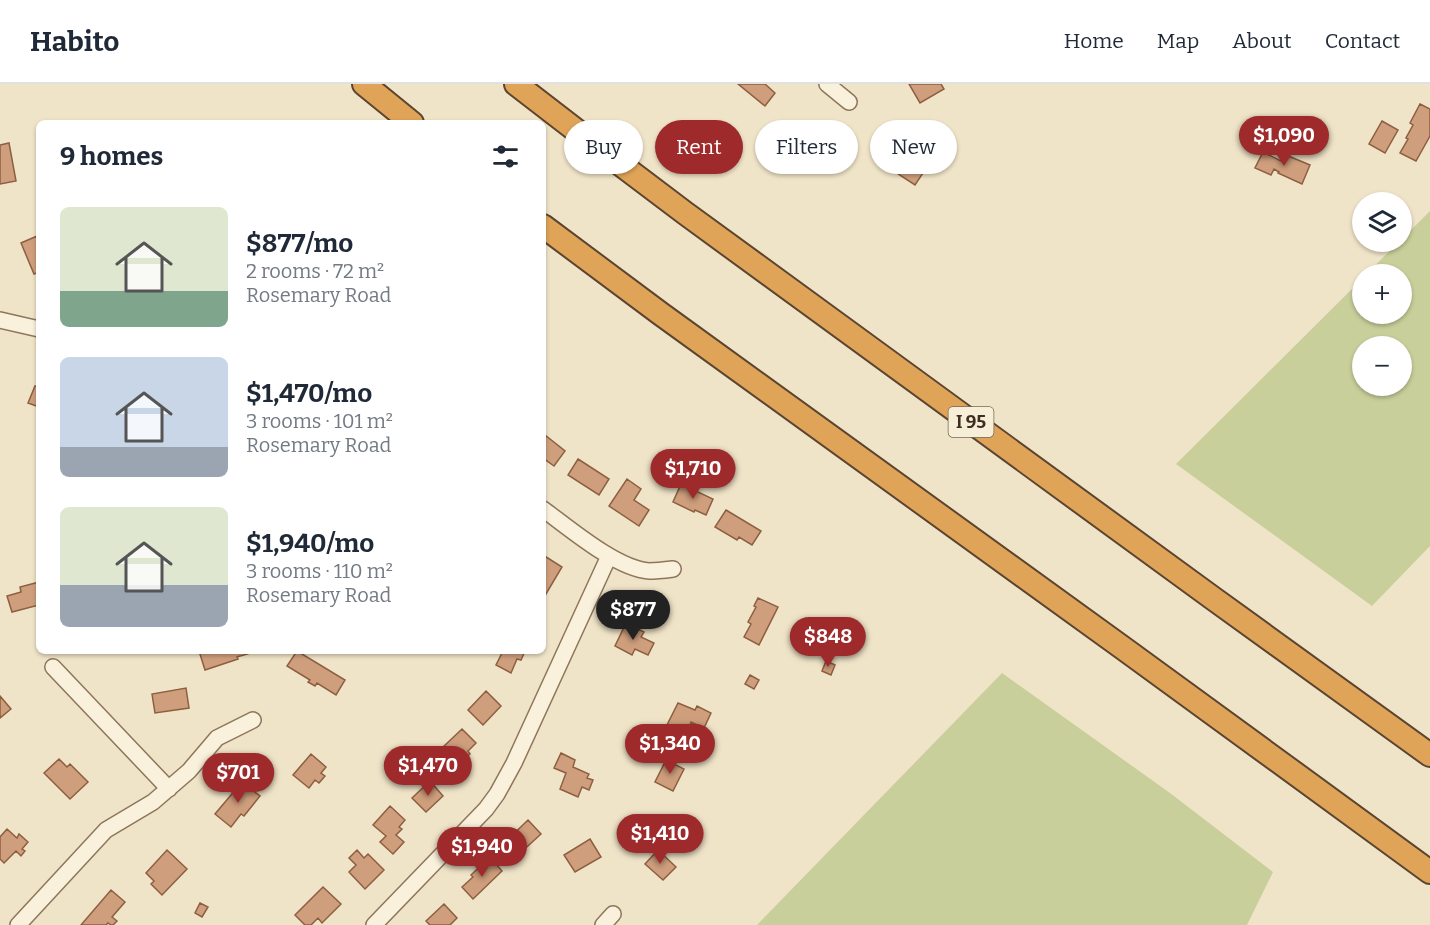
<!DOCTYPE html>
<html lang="en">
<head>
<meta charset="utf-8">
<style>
	:root { --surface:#fff; --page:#f2f2f3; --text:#1f2937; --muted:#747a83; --line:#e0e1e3; --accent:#9e2a2b }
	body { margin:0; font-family:Bitter,serif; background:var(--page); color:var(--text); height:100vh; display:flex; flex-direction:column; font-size:22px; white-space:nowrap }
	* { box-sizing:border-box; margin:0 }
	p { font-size:20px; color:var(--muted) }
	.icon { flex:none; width:33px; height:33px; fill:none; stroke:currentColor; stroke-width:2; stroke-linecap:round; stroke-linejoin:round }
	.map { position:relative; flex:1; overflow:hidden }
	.panel { position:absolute; left:36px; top:36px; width:510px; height:534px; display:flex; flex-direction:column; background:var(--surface); border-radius:9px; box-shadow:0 2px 4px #0004 }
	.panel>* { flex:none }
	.top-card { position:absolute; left:564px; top:36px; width:570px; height:54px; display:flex; gap:12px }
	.controls { position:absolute; left:1352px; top:108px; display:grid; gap:12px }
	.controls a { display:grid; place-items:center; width:60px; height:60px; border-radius:50%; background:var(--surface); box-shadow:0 2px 4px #0004; font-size:30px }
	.price { position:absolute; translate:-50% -51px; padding:0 14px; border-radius:21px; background:var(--accent); color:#fff; font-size:20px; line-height:39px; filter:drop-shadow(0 2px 3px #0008) }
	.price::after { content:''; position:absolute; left:50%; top:36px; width:18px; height:14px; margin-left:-9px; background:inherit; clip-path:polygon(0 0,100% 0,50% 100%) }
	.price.selected { background:#222; color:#fff }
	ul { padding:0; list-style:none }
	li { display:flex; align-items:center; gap:18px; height:150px; padding:0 24px }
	li span { display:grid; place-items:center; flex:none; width:168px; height:120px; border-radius:9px; color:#555 }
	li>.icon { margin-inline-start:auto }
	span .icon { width:72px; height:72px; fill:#fffc; stroke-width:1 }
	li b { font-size:26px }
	h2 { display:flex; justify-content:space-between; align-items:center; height:72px; padding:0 24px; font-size:26px }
	.pill { padding:0 21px; border-radius:27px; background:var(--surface); box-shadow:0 2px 4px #0004; font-size:21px; line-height:54px }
	.pill.selected { background:var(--accent); color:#fff }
	header { display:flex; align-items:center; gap:36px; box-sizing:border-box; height:84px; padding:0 30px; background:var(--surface); border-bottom:2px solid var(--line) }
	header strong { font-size:28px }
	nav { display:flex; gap:33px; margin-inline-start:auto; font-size:21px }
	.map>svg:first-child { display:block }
</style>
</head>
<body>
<header>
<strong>Habito</strong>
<nav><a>Home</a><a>Map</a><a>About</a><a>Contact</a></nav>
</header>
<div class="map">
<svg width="1430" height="841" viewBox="0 0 1430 841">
	<rect width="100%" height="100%" fill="#f0e4c8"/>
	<path fill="#c9cf9b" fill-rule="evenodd" d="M1430,127V462L1372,522L1176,380L1362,195V230H1401V190H1366L1399,158H1401V156ZM1362,262H1401V302H1362Z
		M1002,589L1170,709L1273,788L1247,841H757Z"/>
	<path fill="#cf9f7d" stroke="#8d5f41" stroke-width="1.5" d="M738,0H765L775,9L765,22Z
		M909,0H941L944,5L920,19Z
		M1420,20L1430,25V52L1416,77L1400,69L1408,55L1406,54L1413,41L1410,39Z
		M1382,37L1398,46L1385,69L1369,60Z
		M920,57L937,68L915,101L889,84L901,66L910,72Z
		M9,59L16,97L0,100V61Z
		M1263,68L1283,78L1286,71L1310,81L1302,100L1278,89L1279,88L1274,85L1271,91L1255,84Z
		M37,152L39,157V188L34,190L21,159Z
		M35,302L39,303V323L28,319Z
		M545,351L565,367L554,382L543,374V354Z
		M578,375L609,395L599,411L568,391Z
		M627,395L641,405L634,416L649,426L639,442L609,422Z
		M681,400L713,415L706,431L695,426L694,428L673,418Z
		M726,426L761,447L752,461L739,453L737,456L715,443Z
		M543,471L562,483L543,515Z
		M39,498V521L12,528L7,512L21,508L20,503Z
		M758,514L778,523L759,561L744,553L751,540L748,538L756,523L754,522Z
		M626,539L644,548L641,553L654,559L648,571L635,565L632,571L615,562Z
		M199,567H254V568L237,573L238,575L205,586Z
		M297,567L345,596L336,611L317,599L315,602L308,598L310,596L287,582Z
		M503,567H525L521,576L517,575L511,589L496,581Z
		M826,577L835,581L831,591L822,587Z
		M750,591L759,596L754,605L745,600Z
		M186,604L189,624L155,629L152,610Z
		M486,607L501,622L483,641L468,626Z
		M0,612L11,625L0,634Z
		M678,619L695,626L697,622L711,629L704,644L691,638L686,650L667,641Z
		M462,645L476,659L468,667L470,670L459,680L443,663Z
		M561,669L575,676L573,683L589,690L587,694L593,696L589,706L582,703L578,713L560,705L566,689L554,684Z
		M311,670L326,683L321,689L325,692L319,699L315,696L309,704L293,691Z
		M59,675L67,683L70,680L88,698L70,715L44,689Z
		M666,676L684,685L673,707L655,698Z
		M430,697L443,712L426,728L412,714Z
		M242,698L260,712L244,732L241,730L231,743L215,730Z
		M390,722L405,736L399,743L402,745L396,751L404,758L393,770L380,758L386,752L373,741Z
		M528,736L541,750L517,772L504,759Z
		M7,745L17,754L19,750L28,758L22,765L25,767L21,772L16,767L4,779L0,775V753Z
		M590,755L601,773L575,788L564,771Z
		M167,766L187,785L162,811L151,800L154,797L146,789Z
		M357,766L364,774L368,770L384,786L365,805L349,788L356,781L349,774Z
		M658,766L676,783L663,796L645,780Z
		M490,773L502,787L473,815L462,803L473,793L471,791Z
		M323,803L341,820L322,839L318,834L311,841H305L295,831Z
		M111,806L125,818L112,833L117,837L113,841H111L108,839L106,841H81Z
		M200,819L208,823L202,833L195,829Z
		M444,820L457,834L450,841H430L426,837Z"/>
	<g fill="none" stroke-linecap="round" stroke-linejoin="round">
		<g stroke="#8d765c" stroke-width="18">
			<path id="minor" d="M827,0L849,18
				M0,236L39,245
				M543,425C569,444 617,485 649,487C656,487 665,486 673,485
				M53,583L169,705
				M18,841L106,746L153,718L189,687L217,654L253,636
				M374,841L486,725L497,710L514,679L609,472
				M603,841L613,830"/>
		</g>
		<g stroke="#5b4430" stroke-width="26">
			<path id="highway" d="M364,0L412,39
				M516,0L599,64L685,129L1214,515L1430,671
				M543,142L661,230L1123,564L1430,788"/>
		</g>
		<use href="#minor" stroke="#faf1dc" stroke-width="15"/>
		<use href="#highway" stroke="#e0a458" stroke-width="22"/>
	</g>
	<g text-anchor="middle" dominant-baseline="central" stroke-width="4.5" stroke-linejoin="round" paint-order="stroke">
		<rect fill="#f7eed8" stroke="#756857" stroke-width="1.5" x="948.5" y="323" width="45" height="30" rx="4.5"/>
		<g font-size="18" font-weight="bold" fill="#3d2e20">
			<text x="971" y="338">I 95</text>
		</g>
	</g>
</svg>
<div class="controls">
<a><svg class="icon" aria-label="layers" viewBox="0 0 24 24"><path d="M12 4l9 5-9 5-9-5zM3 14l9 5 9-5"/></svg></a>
<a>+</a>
<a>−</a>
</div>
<b class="price" style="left:1284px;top:83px">$1,090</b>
<b class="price" style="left:693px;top:416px">$1,710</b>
<b class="price selected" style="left:633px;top:557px">$877</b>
<b class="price" style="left:828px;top:584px">$848</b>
<b class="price" style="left:670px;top:691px">$1,340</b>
<b class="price" style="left:428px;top:713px">$1,470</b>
<b class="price" style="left:238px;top:720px">$701</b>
<b class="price" style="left:660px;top:781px">$1,410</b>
<b class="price" style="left:482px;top:794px">$1,940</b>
<div class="top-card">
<a class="pill">Buy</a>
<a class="pill selected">Rent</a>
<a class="pill">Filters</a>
<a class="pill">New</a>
</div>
<section class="panel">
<h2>9 homes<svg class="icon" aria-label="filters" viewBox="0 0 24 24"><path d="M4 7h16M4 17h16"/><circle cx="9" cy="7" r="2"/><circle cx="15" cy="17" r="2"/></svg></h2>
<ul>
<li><span style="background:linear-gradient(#dfe7d0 70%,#7fa58c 0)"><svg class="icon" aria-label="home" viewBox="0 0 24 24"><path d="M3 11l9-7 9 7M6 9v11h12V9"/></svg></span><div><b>$877/mo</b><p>2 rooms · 72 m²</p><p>Rosemary Road</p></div></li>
<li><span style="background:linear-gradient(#c9d6e8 75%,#9aa5b1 0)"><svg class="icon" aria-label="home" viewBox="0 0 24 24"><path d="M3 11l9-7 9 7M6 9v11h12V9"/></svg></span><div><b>$1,470/mo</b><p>3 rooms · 101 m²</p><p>Rosemary Road</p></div></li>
<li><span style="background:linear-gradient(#dfe7d0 65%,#9aa5b1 0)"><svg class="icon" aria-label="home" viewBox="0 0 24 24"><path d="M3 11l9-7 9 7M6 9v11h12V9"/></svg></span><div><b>$1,940/mo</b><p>3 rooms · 110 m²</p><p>Rosemary Road</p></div></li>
</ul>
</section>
</div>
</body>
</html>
